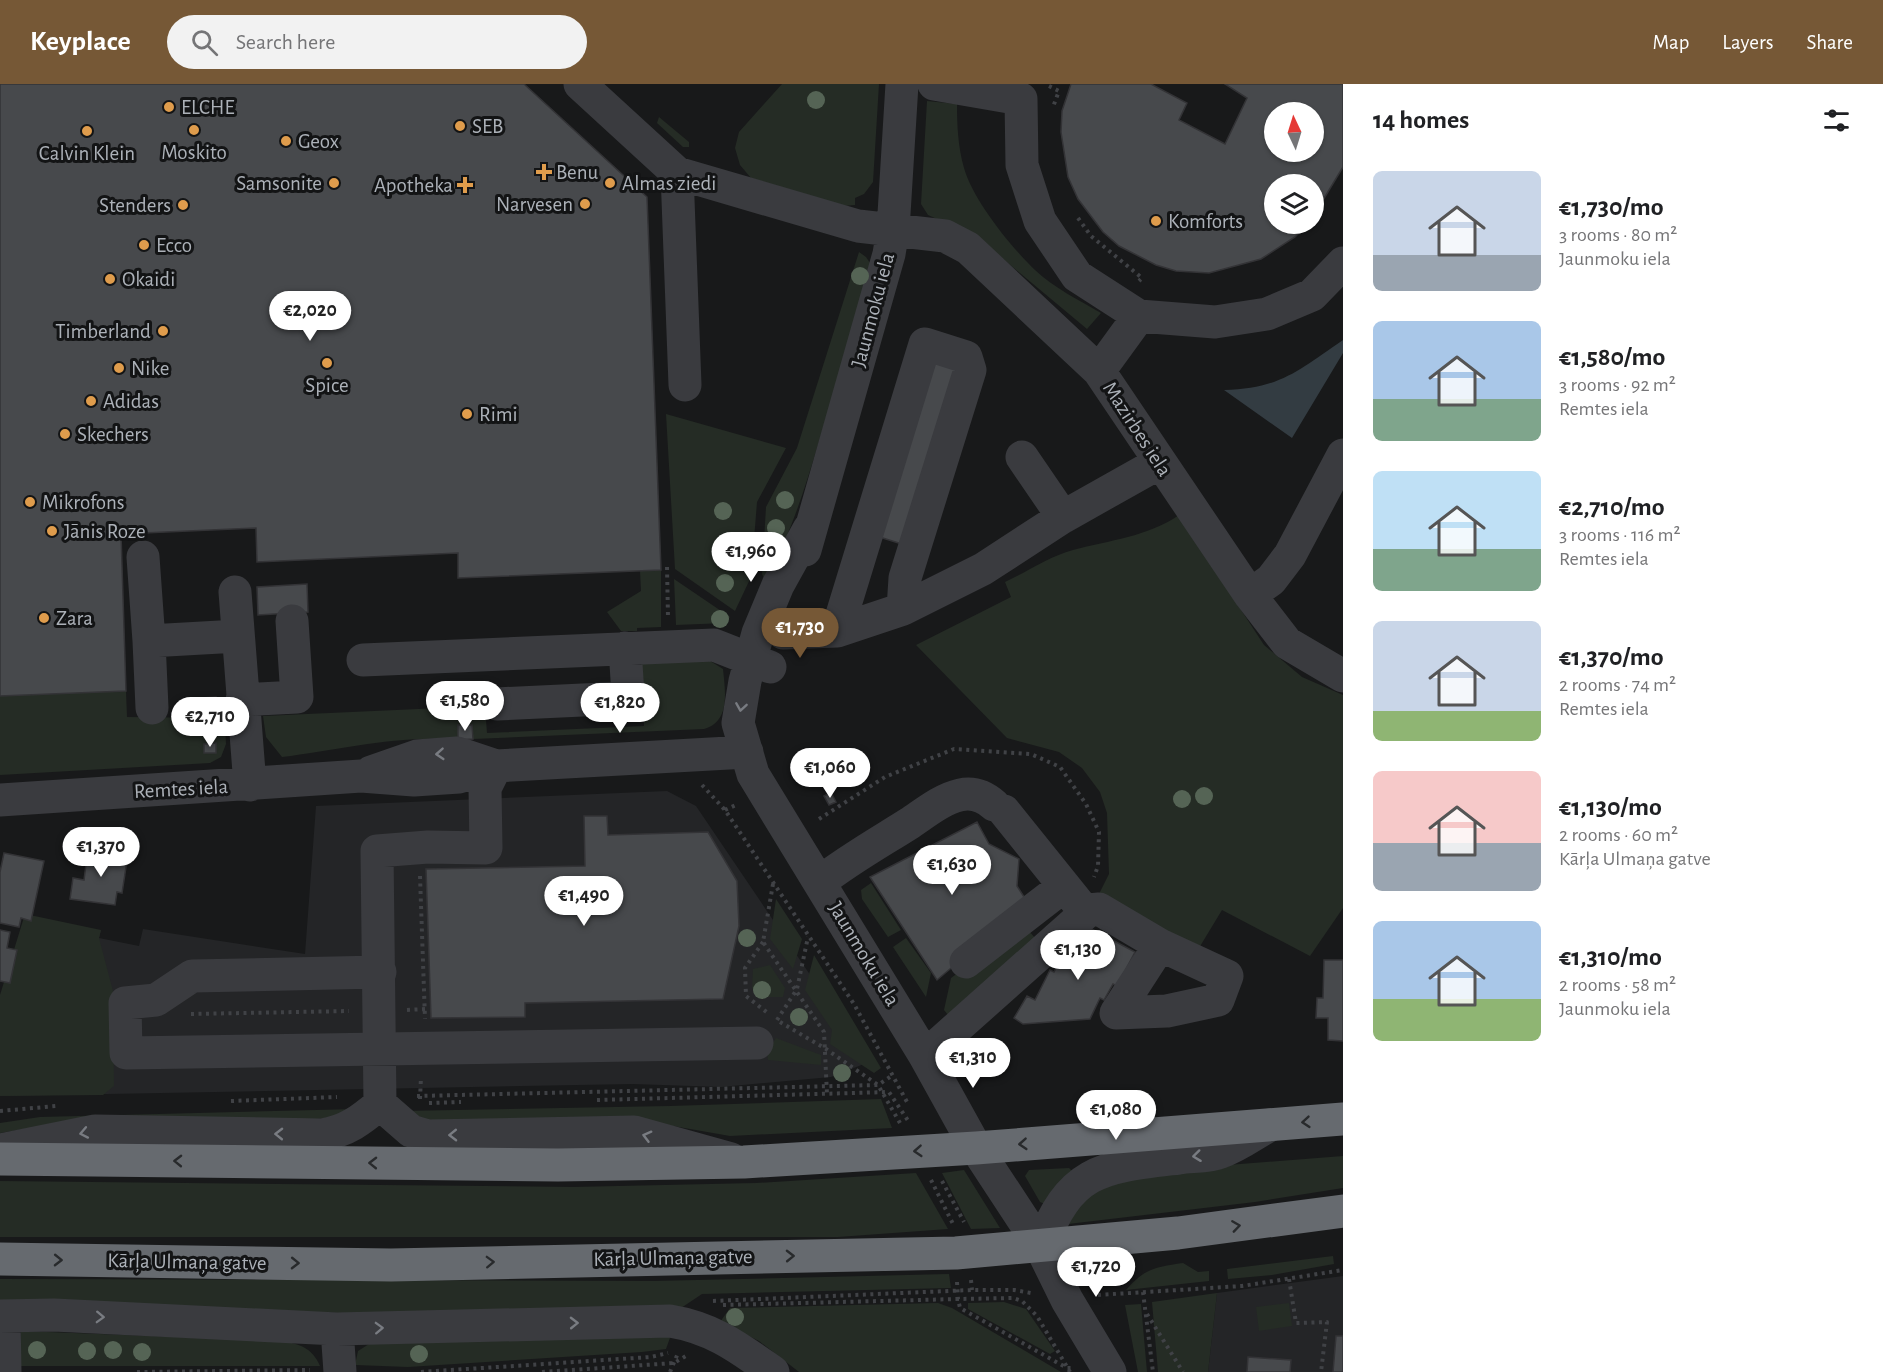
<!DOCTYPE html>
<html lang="en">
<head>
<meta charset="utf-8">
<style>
	:root { --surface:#fff; --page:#f2f2f2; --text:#202124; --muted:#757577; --accent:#765836 }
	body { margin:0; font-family:"Alegreya Sans",sans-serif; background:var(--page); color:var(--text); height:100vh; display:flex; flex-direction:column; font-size:22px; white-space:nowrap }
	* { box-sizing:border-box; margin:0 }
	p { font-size:20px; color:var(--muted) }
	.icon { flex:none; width:33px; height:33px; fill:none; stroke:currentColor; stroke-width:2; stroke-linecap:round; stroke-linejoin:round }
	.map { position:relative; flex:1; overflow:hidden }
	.sheet { display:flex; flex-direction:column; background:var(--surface); width:540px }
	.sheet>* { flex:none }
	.needle { width:39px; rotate:356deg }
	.buttons { position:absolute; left:1264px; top:18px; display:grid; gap:12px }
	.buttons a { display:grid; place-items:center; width:60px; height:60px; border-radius:50%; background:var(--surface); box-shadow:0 2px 4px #0004; font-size:30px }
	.price { position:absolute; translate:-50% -51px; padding:0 14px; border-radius:21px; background:#fff; color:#222; font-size:20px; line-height:39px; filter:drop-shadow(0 2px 3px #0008) }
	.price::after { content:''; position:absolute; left:50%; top:36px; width:18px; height:14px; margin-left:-9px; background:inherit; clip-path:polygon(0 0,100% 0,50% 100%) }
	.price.active { background:var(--accent); color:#fff }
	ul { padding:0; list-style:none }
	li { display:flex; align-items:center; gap:18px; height:150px; padding:0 30px }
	li span { display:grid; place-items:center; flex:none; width:168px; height:120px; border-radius:9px; color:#555 }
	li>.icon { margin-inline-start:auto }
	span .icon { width:72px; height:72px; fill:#fffc; stroke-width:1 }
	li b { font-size:26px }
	h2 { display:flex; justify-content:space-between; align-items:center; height:72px; padding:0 30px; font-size:26px }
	header { display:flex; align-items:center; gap:36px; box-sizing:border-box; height:84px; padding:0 30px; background:var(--accent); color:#fff }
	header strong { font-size:28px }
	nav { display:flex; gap:33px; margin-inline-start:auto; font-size:21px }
	.search { width:420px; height:54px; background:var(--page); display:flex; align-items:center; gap:15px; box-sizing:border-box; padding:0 21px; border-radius:33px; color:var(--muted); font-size:22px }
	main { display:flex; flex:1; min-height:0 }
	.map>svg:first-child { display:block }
</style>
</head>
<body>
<header>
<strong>Keyplace</strong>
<div class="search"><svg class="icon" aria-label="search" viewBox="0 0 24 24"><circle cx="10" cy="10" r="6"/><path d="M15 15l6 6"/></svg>Search here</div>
<nav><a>Map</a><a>Layers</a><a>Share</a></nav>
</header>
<main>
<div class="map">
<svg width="1343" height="1288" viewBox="0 0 1343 1288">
	<rect width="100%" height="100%" fill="#18191a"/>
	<path fill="#242527" d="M667,707L696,722L869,978L831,993L721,1003L633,1000L0,1012V911L101,846L99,854L139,862L143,845L305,870L316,722Z
		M1343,1192V1288H1208L1217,1209Z"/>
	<path fill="#252c25" d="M782,0H879L873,98L864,110L855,114V121L843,122L751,94L740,81L735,64L739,48Z
		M927,17L957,20C957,41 958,63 964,84C973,116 1011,163 1035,186C1054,204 1079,216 1101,229L1087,245L978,154L928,131L921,120Z
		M659,33L689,58V63H683L657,39Z
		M859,168L866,173L870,179C853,241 836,303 817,364C803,410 789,455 765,496L762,490L766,423L797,364Z
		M666,330L786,364L757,418L751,493L735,527L675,485Z
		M1179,431L1264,561L1302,593L1343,611V824L1310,872L1222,826L1199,864L1098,812L1109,790L1107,729L1100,708L1082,684L1059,668L1007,654L916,561L1011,513L1005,498C1027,488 1050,472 1073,466C1110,456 1147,453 1179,431Z
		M661,486V543L637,544V547H621L607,528L641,507L640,487Z
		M674,495L730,533L725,539L676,541Z
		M707,575L723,585C725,606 731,638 704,645L473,655L472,641H458V656C403,650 337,666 282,673L266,653L263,632L485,622L487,649L644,642L641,577Z
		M126,607L127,633L214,634L215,641L225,640L226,660L221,673L210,679L0,691V610Z
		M871,799L901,846L888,853L862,815L861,806Z
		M776,815L802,855L793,885L770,855Z
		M25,830L101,846L99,854L113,907L114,1002L103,1011L0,1012V911Z
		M1024,841L1035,854L952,936L944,926L951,894Z
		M906,854L931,889L926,913L893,863Z
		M814,871L881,984L874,989L830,960L832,946L805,906Z
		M770,881L785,904L783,913H760L752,904L753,885Z
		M776,954L821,971V981L768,976L767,968Z
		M881,1015L892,1044L730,1052L673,1042H437L402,1027L670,1022Z
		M357,1025L349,1034L49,1041L0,1049V1039L40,1033Z
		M1343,1072V1104L1255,1118L1068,1140L1071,1120L1115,1090Z
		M1069,1084L1072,1087L1045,1120L1040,1118L1025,1092L1029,1086Z
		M964,1086L1000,1144L971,1145L942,1089Z
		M916,1089L948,1145L838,1153H0V1097L573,1103L756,1099Z
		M1333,1172L1334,1180L1272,1191L1228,1195L1227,1185Z
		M1183,1179L1198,1188L1209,1187V1197L1126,1206C1145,1184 1156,1183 1183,1179Z
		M949,1190L951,1204L702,1210L681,1224L393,1231L0,1216V1195L653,1197Z
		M1217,1209L1208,1288H1158L1152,1218Z
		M1004,1218L1026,1225L1055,1267L1050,1270L968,1225V1219Z
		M938,1219L952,1224L1061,1288H799L759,1257L720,1238L730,1224Z
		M1289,1219L1292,1242L1259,1247L1256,1223Z
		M1141,1220L1147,1288H1138L1125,1221Z
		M21,1247L281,1257C299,1260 312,1263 320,1282H21Z
		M671,1251L666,1265L642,1268L408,1283L355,1281L358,1267L369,1260Z"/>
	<path fill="#333c42" d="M1343,256V269L1292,354L1224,306C1280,305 1299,286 1343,256Z"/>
	<path fill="#47494c" stroke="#333336" stroke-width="1.5" fill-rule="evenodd" d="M0,0H524L647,113L661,486L458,494V469L257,478L256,444L121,450L126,607L0,612Z
		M1071,0H1151L1187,19L1179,36L1225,60L1247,14L1225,0H1343V83L1314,131V100H1275V140H1308L1295,153L1261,175L1209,189L1176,187L1156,181L1119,162L1103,148L1078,115L1068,93L1061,48L1062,27ZM1275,28H1314V68H1275Z
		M927,269L962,280L905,461L870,450Z
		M307,500L308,528L258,531L257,503Z
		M216,613L217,634L184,635L183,615Z
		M458,641H472L473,655L458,656Z
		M216,659V669H204V660Z
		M831,708L836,718L829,721L824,712Z
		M584,732H607L608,751L708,748L737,797L739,842L723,915L525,919V933L431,934L426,785L585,782Z
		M977,738L989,760L1019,775L1017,802L1028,819L937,896L870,793Z
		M88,764L128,770L122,809L117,808L115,821L70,815L73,794L84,796Z
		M4,769L44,777L31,837L21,834L19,843L0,839V788Z
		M1088,843L1135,868L1117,902L1113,900L1104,916L1100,914L1090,935L1023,940L1014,934L1027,912L1035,916L1050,886L1054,888L1062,872L1066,874L1075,857L1079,858Z
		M0,846L10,848L7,864L17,866L10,899L0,897Z
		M1324,876H1343V957L1328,956V934H1316L1317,914H1323Z
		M1336,1252H1343V1288H1333Z
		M1248,1273L1291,1276L1290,1288H1247Z"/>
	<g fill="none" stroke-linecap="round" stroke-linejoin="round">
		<path stroke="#404246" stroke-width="4" stroke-dasharray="3 4.5" stroke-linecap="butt" d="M1049,2L1059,7L1053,23
			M1078,134L1091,152L1142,194L1139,197
			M667,483L668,533
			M702,701L725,726L854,920L907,1018
			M725,726L738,720
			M819,735L885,693L954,665L1031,670L1060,683L1086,720L1099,748L1098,782L1094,793
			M420,792L425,935
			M773,800L763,858L824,948L827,1010
			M763,858L745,884L746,912L769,930
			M407,926L426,925
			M191,930L349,927
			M777,936L797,905L808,853
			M780,938L826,965L878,1001L900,1039
			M417,1012L878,1001L893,991
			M420,1015L421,993
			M597,1016L889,1008L909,1038
			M231,1017L337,1013
			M429,1019L461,1018
			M0,1027L56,1022
			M931,1096L953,1140
			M942,1097L964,1138
			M1289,1195L1296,1239L1327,1238L1321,1288
			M971,1196L972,1206
			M957,1198L958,1215L1013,1214L1022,1217L1037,1232L1070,1288
			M1143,1208L1153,1288
			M1098,1211L1242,1202L1343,1186
			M713,1217L972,1206H1014L1031,1209
			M723,1221L958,1215L960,1224L1067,1284H1072
			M1147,1230L1183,1288
			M137,1288L310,1286
			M421,1288L651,1273L668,1269
			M542,1288L674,1279L686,1272
			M670,1288L678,1269"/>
		<path stroke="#3a3b3f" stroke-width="33" d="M580,0L677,89L858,142L945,152L968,164L1099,287L1250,511L1287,559L1343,592
			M934,0L1021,15L1022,81L1040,137L1077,192L1139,232L1215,238L1267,230L1312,211L1343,179
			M677,89L685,301
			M1099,287L1139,232
			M1022,373L1063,433
			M809,445L778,501L758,549L745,597L738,639L753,690L925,972L976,1064L1041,1163L1067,1216L1110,1288
			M805,466L889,170L893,146L902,0
			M143,473L149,557L238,552
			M235,508L250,701
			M1250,511L1271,496L1290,471L1343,371
			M903,525L983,485L1063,433L1159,379
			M783,549L837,547L903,525L905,494L970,286L966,273L925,260L837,547
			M149,557L152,624
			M363,576L714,561L770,583
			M242,616L297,613L292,537
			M497,620L625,614L628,611L625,564
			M371,688L417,672L457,669L496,682
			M0,716L361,692L414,696L459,693L496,682L747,668
			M1004,727L1086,829
			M820,798C848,776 880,758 910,739C925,729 942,715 960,711C973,708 984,712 994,721
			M966,878L1064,802
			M380,888L192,892L156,916L125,919L126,969L757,959
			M925,972L1089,826L1099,825L1160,861L1227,892L1218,916L1167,927L1116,929L1160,861
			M380,1020L377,767L428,763L486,764L485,704L496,682
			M0,1066L95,1047L322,1051C347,1047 361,1036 380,1020L411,1047L428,1052L634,1048L731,1075
			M1041,1163C1070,1084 1103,1083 1179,1074C1192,1072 1209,1073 1221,1068C1238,1062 1254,1050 1270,1041
			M0,1232L54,1231L337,1245L670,1237C713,1244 739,1264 773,1288
			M4,1232L5,1288
			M337,1245L340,1288"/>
		<path stroke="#666a6f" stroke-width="33" d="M0,1075L558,1081L744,1078L976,1064L1343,1035
			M0,1175L391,1181L956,1169L1178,1149L1343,1127"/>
	</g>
	<g fill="#556455">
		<circle cx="816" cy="16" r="9"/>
		<circle cx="860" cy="192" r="9"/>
		<circle cx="785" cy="416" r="9"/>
		<circle cx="723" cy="427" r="9"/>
		<circle cx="776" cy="444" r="9"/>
		<circle cx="729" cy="461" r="9"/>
		<circle cx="725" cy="499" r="9"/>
		<circle cx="720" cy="535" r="9"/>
		<circle cx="1204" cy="712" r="9"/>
		<circle cx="1182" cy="715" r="9"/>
		<circle cx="747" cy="854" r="9"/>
		<circle cx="762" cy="906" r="9"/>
		<circle cx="799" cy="933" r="9"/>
		<circle cx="842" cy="989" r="9"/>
		<circle cx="735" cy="1233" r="9"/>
		<circle cx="37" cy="1266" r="9"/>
		<circle cx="113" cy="1266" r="9"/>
		<circle cx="87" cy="1267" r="9"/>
		<circle cx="142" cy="1268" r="9"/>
		<circle cx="419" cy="1270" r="9"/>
	</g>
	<defs><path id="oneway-chevron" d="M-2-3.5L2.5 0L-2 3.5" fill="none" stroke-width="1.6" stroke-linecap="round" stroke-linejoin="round" transform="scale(1.5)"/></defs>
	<g stroke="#797c82">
		<use href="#oneway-chevron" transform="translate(741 623) rotate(99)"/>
		<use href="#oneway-chevron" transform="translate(440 670) rotate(176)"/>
		<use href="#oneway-chevron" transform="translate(84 1049) rotate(169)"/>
		<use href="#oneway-chevron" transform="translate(279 1050) rotate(-179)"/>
		<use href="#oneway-chevron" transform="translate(453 1051) rotate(179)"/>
		<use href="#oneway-chevron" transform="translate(647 1052) rotate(-165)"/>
		<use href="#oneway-chevron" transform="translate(1197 1072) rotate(173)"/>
		<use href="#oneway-chevron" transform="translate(100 1233) rotate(2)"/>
		<use href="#oneway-chevron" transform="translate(574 1239) rotate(-1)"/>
		<use href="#oneway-chevron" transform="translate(379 1244) rotate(-2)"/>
	</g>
	<g stroke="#282a2c">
		<use href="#oneway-chevron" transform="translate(1306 1038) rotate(175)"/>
		<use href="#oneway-chevron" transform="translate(1023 1060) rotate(176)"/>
		<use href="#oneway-chevron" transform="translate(918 1067) rotate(176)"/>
		<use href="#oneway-chevron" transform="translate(178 1077) rotate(-179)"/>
		<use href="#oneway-chevron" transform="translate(373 1079) rotate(-179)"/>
		<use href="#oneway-chevron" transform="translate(1236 1142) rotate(-8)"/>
		<use href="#oneway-chevron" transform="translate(790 1172) rotate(-1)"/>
		<use href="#oneway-chevron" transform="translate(58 1176) rotate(1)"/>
		<use href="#oneway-chevron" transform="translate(490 1178) rotate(-2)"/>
		<use href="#oneway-chevron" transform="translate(295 1179) rotate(1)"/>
	</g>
	<g fill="#df9c4c" stroke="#131415" stroke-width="2">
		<circle cx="169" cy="23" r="6"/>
		<circle cx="460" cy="42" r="6"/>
		<circle cx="194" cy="46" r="6"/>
		<circle cx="87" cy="47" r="6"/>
		<circle cx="286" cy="57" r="6"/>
		<path d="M541 79h6v6h6v6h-6v6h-6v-6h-6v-6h6z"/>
		<circle cx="334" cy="99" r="6"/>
		<circle cx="610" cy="99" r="6"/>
		<path d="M462 92h6v6h6v6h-6v6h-6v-6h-6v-6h6z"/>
		<circle cx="585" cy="120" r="6"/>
		<circle cx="183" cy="121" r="6"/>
		<circle cx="1156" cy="137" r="6"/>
		<circle cx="144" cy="161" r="6"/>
		<circle cx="110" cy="195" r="6"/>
		<circle cx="163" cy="247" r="6"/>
		<circle cx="327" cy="279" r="6"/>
		<circle cx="119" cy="284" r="6"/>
		<circle cx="91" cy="317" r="6"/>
		<circle cx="467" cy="330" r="6"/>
		<circle cx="65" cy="350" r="6"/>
		<circle cx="30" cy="418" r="6"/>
		<circle cx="52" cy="447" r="6"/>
		<circle cx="44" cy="534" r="6"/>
	</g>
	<g text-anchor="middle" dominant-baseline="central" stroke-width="6" stroke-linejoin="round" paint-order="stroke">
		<g font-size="21" fill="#acb1b8" stroke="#131415" text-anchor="start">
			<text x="181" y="23">ELCHE</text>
			<text x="472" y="42">SEB</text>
			<text x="298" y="57">Geox</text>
			<text x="194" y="68" text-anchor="middle">Moskito</text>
			<text x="87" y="69" text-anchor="middle">Calvin Klein</text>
			<text x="556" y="88">Benu</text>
			<text x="322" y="99" text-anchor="end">Samsonite</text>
			<text x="622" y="99">Almas ziedi</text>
			<text x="453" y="101" text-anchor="end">Apotheka</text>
			<text x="573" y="120" text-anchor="end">Narvesen</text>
			<text x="171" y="121" text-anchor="end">Stenders</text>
			<text x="1168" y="137">Komforts</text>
			<text x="156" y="161">Ecco</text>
			<text x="122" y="195">Okaidi</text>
			<text x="151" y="247" text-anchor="end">Timberland</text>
			<text x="131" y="284">Nike</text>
			<text x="327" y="301" text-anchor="middle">Spice</text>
			<text x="103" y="317">Adidas</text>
			<text x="479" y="330">Rimi</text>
			<text x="77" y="350">Skechers</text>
			<text x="42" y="418">Mikrofons</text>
			<text x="64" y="447">Jānis Roze</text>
			<text x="56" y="534">Zara</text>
		</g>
		<g font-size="21" fill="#acb1b8" stroke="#131415">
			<text transform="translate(873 226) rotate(-75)">Jaunmoku iela</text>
			<text transform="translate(1137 345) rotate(57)">Mazirbes iela</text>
			<text transform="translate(181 705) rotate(-3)">Remtes iela</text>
			<text transform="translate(864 870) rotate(59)">Jaunmoku iela</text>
			<text transform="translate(673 1174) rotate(-1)">Kārļa Ulmaņa gatve</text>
			<text transform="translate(187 1178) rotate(1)">Kārļa Ulmaņa gatve</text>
		</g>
	</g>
</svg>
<div class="buttons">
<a><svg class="needle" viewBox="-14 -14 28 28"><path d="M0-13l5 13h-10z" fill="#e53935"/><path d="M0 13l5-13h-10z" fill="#757577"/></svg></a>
<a><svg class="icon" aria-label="layers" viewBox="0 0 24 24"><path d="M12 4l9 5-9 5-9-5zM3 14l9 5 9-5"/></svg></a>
</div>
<b class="price" style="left:310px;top:258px">€2,020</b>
<b class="price" style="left:751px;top:499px">€1,960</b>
<b class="price active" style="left:800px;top:575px">€1,730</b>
<b class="price" style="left:465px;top:648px">€1,580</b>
<b class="price" style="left:620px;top:650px">€1,820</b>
<b class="price" style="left:210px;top:664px">€2,710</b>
<b class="price" style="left:830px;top:715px">€1,060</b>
<b class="price" style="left:101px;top:794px">€1,370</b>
<b class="price" style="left:952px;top:812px">€1,630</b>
<b class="price" style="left:584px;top:843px">€1,490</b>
<b class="price" style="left:1078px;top:897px">€1,130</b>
<b class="price" style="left:973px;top:1005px">€1,310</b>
<b class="price" style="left:1116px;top:1057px">€1,080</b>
<b class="price" style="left:1096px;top:1214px">€1,720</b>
</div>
<section class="sheet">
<h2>14 homes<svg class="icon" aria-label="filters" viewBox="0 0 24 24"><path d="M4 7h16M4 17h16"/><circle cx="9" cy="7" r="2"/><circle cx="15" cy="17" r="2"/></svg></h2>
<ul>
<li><span style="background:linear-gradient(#c9d6e8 70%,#9aa5b1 0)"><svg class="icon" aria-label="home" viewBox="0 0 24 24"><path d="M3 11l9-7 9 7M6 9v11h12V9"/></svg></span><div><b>€1,730/mo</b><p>3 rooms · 80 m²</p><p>Jaunmoku iela</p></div></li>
<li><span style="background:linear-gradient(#a9c7e8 65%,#7fa58c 0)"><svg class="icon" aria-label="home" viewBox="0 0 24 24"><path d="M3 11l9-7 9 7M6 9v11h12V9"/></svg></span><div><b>€1,580/mo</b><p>3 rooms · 92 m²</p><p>Remtes iela</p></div></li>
<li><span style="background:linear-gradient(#bfe0f5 65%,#7fa58c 0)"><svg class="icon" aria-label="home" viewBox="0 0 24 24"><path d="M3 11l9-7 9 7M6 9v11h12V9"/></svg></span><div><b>€2,710/mo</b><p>3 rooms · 116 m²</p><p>Remtes iela</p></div></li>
<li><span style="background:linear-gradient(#c9d6e8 75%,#8fb573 0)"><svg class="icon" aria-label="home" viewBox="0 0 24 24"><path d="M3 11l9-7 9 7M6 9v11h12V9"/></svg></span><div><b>€1,370/mo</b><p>2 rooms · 74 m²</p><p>Remtes iela</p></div></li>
<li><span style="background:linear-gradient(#f6c9c9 60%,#9aa5b1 0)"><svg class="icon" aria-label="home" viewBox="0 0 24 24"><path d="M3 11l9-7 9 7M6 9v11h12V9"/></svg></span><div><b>€1,130/mo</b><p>2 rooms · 60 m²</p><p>Kārļa Ulmaņa gatve</p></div></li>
<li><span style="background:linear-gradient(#a9c7e8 65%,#8fb573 0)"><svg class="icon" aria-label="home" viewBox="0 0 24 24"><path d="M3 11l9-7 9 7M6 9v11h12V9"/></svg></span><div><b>€1,310/mo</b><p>2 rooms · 58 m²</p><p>Jaunmoku iela</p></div></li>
</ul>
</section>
</main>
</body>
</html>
